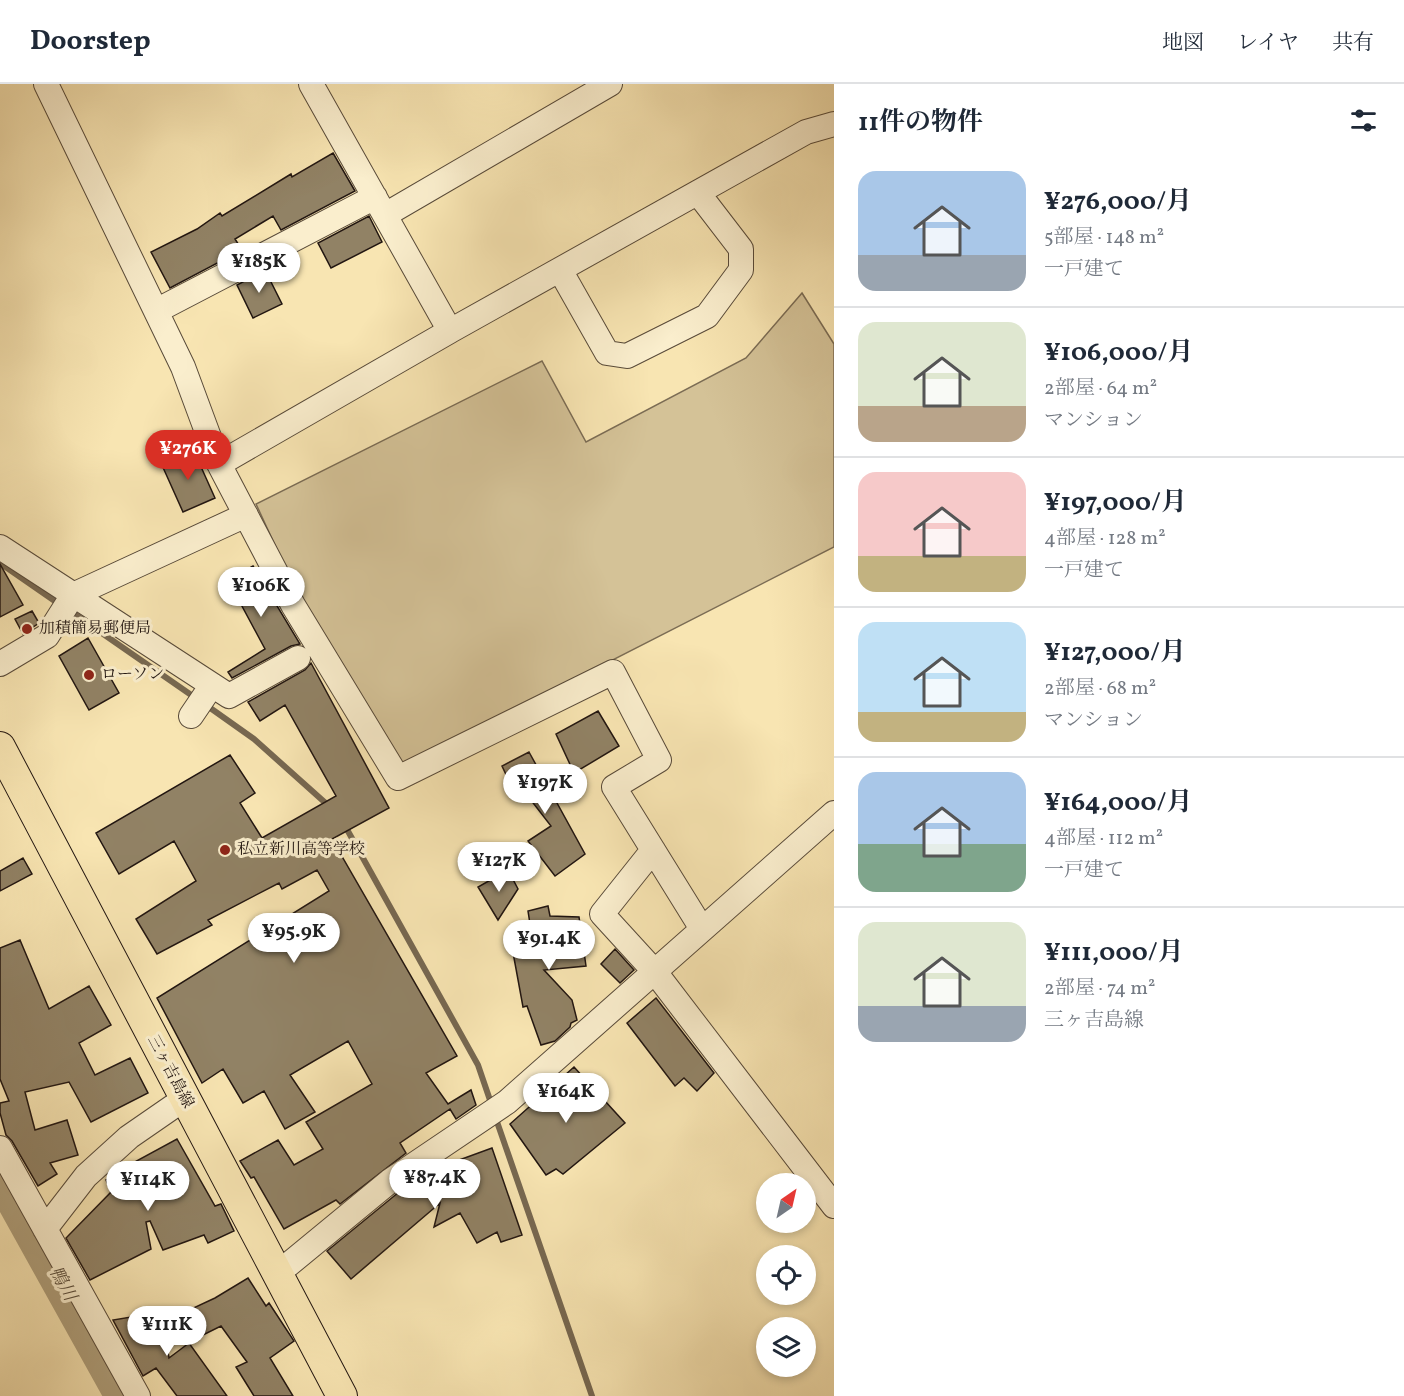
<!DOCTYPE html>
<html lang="ja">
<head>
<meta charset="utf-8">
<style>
	:root { --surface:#fff; --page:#f2f2f3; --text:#1f2937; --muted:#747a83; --line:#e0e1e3; --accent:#d93025 }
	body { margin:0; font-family:Vollkorn,"Noto Serif JP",serif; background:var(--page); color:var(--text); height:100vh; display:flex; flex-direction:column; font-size:22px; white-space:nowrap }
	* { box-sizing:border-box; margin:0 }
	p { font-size:20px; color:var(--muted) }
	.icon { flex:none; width:33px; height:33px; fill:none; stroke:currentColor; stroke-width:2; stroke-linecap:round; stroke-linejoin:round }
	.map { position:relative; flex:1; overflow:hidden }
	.drawer { display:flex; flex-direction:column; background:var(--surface); width:570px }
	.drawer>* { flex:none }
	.needle { width:39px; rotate:34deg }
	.tools { position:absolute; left:756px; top:1089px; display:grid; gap:12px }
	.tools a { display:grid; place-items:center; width:60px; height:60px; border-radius:50%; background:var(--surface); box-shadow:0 3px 9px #0003; font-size:30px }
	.price { position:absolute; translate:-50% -51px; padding:0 14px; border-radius:21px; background:#fff; color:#222; font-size:20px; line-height:39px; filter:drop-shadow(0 2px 3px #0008) }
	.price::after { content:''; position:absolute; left:50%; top:36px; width:18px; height:14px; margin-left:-9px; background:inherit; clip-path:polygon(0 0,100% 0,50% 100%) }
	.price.selected { background:var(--accent); color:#fff }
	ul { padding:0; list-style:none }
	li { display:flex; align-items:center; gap:18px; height:150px; padding:0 24px }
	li+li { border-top:2px solid var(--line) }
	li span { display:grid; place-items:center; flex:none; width:168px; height:120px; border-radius:18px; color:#555 }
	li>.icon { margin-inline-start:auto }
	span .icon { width:72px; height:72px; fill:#fffc; stroke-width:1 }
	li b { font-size:26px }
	h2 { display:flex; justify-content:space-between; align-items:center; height:72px; padding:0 24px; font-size:26px }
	header { display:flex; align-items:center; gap:36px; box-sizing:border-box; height:84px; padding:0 30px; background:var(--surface); border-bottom:2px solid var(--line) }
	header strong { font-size:28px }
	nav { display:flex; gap:33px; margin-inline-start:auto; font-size:21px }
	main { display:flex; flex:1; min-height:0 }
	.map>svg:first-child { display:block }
</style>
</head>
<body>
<header>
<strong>Doorstep</strong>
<nav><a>地図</a><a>レイヤ</a><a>共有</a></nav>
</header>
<main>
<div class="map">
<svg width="834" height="1312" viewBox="0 0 834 1312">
	<rect width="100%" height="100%" fill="#f8e5b2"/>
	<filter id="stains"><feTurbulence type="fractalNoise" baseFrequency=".00333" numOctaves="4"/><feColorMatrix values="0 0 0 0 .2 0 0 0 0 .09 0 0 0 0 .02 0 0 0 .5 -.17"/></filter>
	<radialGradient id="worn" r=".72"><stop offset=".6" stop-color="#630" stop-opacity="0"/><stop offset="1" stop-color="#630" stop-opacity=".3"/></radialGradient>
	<path fill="#d4c297" stroke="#7b6c54" stroke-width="1.5" d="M802,209L834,260V463L401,684L298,511L256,420L542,277L586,358L746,274Z"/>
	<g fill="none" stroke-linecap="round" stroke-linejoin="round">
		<path stroke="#776851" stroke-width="6" d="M0,479L62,522
			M70,527L197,615
			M206,621L254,655L330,723
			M344,740L478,981L492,1022
			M495,1032L592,1312"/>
		<path stroke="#af9f7b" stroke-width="38" d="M0,1089L124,1312"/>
	</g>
	<path fill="#918265" stroke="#221611" stroke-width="1.5" d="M333,69L355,107L281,146L273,132L235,155L242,166L170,204L151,168L197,145L220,129L222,132L291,90L292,93Z
		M369,132L382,158L331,184L318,159Z
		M265,186L282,220L253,234L237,201Z
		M193,365L215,414L183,428L161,379Z
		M0,480L23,521L0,533Z
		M253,482L300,560L291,562L232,594L228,588L265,565L228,496Z
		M32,527L39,539L23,550L15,535Z
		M88,554L119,609L89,626L59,572Z
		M311,579L389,724L332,755L457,972L426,989L448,1020L471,1006L476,1021L456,1035L450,1025L400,1059L406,1069L340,1120L336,1116L284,1145L254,1093L251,1094L240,1077L278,1056L294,1081L323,1065L306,1038L372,1000L348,957L290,991L315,1028L285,1045L264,1007L243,1019L223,985L202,999L157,914L329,807L317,786L282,805L279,799L208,836L212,841L157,870L136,835L196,797L174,757L119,790L96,749L230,671L255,709L240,719L262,754L336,712L285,621L260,637L248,618L305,586Z
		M598,627L619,662L574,689L556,650Z
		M529,668L585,770L555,792L528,757L551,742L527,711L518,716L502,682Z
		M23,774L32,790L0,807V787Z
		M508,786L518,805L498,836L478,803Z
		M548,822L550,832L579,833L586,882L544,886L572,916L577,936L571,939L570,943L555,957L541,961L527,922L523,923L512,863L533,859L528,827Z
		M20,856L49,925L89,902L111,941L79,959L95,991L130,974L148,1009L91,1038L69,998L25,1008L35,1046L67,1036L78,1071L50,1079L57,1090L38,1102L12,1057L6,1051L0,1029V1019L9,1017L0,995V864Z
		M615,865L634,886L620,899L601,880Z
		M656,914L714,989L697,1007L684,994L675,1002L627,939Z
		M574,983L625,1039L563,1090L556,1085L546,1091L510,1040Z
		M177,1055L215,1122L221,1120L234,1147L208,1159L204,1151L163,1166L150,1137L146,1138L151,1165L90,1196L66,1154L111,1108L106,1096L131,1086L129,1081Z
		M492,1064L522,1151L501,1158L497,1148L477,1159L460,1129L434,1143L440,1119L351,1195L327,1167L399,1108L433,1085L450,1076L451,1079Z
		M248,1194L266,1222L269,1219L294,1257L270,1274L293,1312H254L236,1283L247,1278L221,1242L201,1252L189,1226L215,1214Z
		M161,1228L169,1274L189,1259L227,1312H177L156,1284L143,1292L113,1236Z"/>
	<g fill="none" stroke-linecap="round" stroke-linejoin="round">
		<g stroke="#584a39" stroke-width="26">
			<path id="minor" d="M46,0L183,283L219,380L450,247L311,0
				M385,131L610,0
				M560,186L607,269L627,272L707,232L741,186V165L698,109
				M156,227L375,113
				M450,247L806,48L834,40
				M219,380L293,521L398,694L613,588L659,676L614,703L702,845
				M0,463L229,612L298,574
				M0,580L47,552L73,511L246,431
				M191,632L212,601
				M653,766L602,830L655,888L834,1122
				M0,1064L138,1312
				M45,1145L86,1092L129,1053L184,1015
				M277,1190L390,1097L507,1018L834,729"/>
		</g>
		<g stroke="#221611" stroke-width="32">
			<path id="major" d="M0,663L342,1312"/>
		</g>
		<use href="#minor" stroke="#faeecd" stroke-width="24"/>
		<use href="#major" stroke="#f8e5b2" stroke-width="30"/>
	</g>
	<g fill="#8f2418" stroke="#faeecd" stroke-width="2">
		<circle cx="27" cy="545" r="6"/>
		<circle cx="89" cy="591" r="6"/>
		<circle cx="225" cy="766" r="6"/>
	</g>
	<g text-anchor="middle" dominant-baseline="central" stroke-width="6" stroke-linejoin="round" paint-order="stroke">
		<g font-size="16" fill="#221611" stroke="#faeecd" text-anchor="start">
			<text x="39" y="545">加積簡易郵便局</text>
			<text x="101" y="591">ローソン</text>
			<text x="237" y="766">私立新川高等学校</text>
		</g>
		<g font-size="16" fill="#221611" stroke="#faeecd">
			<text transform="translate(170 988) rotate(62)">三ヶ吉島線</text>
		</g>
		<g font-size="18" font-style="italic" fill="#5a4d3b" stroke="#faeecd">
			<text transform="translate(62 1200) rotate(61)">鴨川</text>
		</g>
	</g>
	<rect width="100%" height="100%" filter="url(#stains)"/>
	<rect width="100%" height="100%" fill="url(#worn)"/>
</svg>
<div class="tools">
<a><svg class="needle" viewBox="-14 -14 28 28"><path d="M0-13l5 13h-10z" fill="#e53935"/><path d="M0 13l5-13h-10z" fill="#747a83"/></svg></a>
<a><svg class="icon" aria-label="locate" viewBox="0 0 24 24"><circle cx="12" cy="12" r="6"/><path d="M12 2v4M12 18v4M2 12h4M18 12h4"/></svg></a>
<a><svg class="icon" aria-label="layers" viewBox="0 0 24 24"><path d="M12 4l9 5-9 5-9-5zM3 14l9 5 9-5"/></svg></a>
</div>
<b class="price" style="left:259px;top:210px">¥185K</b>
<b class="price selected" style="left:188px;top:397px">¥276K</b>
<b class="price" style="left:261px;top:534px">¥106K</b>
<b class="price" style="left:545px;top:731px">¥197K</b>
<b class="price" style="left:499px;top:809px">¥127K</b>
<b class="price" style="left:294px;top:880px">¥95.9K</b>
<b class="price" style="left:549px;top:887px">¥91.4K</b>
<b class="price" style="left:566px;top:1040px">¥164K</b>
<b class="price" style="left:435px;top:1126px">¥87.4K</b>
<b class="price" style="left:148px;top:1128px">¥114K</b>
<b class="price" style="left:167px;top:1273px">¥111K</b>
</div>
<section class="drawer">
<h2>11件の物件<svg class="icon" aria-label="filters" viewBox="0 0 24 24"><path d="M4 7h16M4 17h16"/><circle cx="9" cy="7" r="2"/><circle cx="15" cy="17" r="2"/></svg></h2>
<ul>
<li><span style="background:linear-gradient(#a9c7e8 70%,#9aa5b1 0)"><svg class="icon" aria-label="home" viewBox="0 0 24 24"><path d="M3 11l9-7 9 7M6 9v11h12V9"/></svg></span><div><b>¥276,000/月</b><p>5部屋 · 148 m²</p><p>一戸建て</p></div></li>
<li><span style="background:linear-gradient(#dfe7d0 70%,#b9a48a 0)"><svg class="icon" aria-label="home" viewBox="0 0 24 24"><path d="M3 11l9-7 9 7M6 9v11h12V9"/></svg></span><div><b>¥106,000/月</b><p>2部屋 · 64 m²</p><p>マンション</p></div></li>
<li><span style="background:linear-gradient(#f6c9c9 70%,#c2b280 0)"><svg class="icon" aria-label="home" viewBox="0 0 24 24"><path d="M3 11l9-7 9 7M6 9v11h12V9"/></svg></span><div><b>¥197,000/月</b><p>4部屋 · 128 m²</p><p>一戸建て</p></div></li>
<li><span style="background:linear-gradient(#bfe0f5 75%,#c2b280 0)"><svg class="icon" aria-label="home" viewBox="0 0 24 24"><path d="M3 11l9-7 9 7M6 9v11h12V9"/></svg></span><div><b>¥127,000/月</b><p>2部屋 · 68 m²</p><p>マンション</p></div></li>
<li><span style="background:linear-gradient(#a9c7e8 60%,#7fa58c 0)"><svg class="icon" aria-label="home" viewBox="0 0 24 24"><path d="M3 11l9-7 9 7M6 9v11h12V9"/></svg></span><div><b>¥164,000/月</b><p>4部屋 · 112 m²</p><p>一戸建て</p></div></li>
<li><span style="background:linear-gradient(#dfe7d0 70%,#9aa5b1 0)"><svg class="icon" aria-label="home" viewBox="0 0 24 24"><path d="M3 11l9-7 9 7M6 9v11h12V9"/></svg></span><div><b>¥111,000/月</b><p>2部屋 · 74 m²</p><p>三ヶ吉島線</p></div></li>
</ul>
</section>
</main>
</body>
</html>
